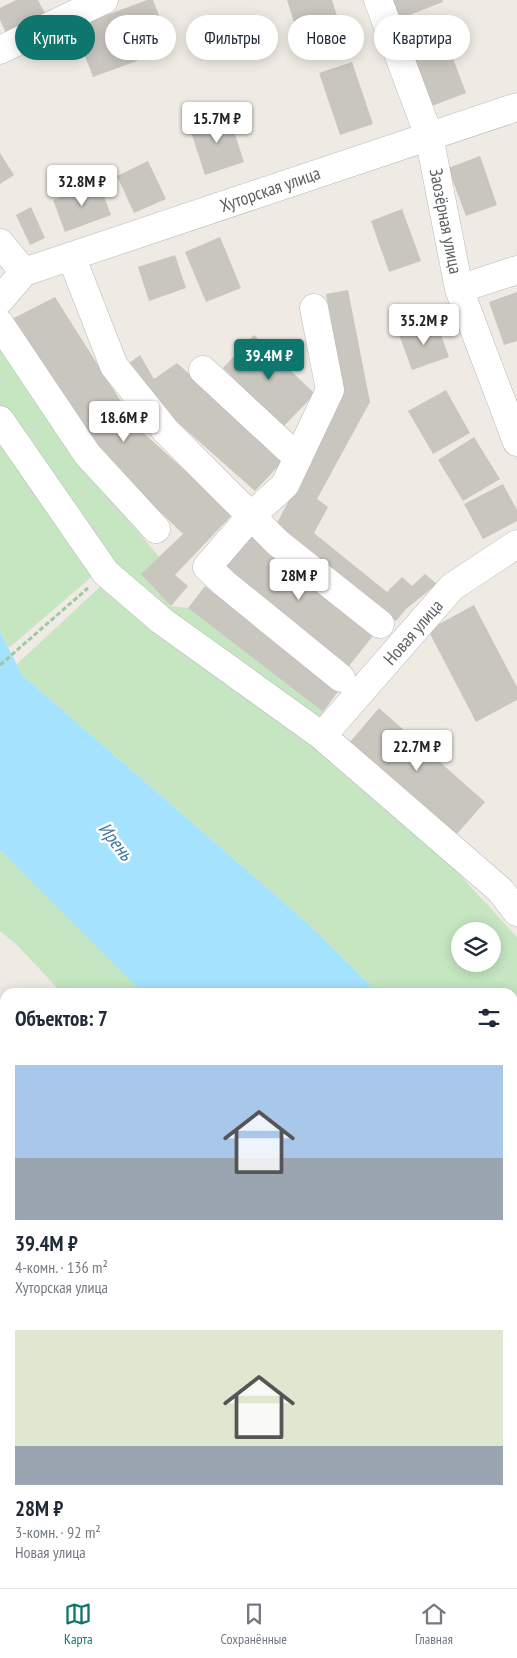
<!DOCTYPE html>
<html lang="ru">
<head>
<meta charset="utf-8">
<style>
	:root { --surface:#fff; --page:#f2f2f3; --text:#1f2937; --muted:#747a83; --line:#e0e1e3; --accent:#0f766e }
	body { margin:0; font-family:"PT Sans Narrow",sans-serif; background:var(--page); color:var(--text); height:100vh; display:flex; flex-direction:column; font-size:19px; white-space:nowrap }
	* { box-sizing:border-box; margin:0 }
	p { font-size:16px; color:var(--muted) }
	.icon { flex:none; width:28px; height:28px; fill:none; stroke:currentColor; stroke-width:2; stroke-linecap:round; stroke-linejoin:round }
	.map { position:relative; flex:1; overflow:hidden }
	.panel { position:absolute; left:0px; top:988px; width:518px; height:601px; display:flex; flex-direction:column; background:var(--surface); border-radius:15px 15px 0 0; box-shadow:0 2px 12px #0003 }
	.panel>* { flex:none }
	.hud { position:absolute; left:15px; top:15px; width:488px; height:45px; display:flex; gap:10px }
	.fabs { position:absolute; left:451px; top:922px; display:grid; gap:10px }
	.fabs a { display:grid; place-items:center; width:50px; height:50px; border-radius:50%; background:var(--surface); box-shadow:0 2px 12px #0003; font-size:25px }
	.price { position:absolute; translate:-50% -42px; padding:0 11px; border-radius:5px; background:#fff; color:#222; font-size:16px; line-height:32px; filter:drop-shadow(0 1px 2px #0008) }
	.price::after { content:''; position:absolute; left:50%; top:30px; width:15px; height:11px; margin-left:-8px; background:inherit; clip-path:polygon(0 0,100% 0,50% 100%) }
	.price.active { background:var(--accent); color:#fff }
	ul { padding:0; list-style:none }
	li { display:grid; align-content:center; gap:10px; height:265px; padding:0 15px }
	li span { display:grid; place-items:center; height:155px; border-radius:0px; color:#555 }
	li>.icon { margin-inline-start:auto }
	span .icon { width:90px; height:90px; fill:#fffc; stroke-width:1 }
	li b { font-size:21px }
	h2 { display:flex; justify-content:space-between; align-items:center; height:60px; padding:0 15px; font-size:21px }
	.pill { padding:0 18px; border-radius:22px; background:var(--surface); box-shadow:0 2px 12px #0003; font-size:18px; line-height:45px }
	.pill.active { background:var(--accent); color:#fff }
	.dock { display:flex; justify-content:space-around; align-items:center; height:70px; border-top:1px solid var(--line); background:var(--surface); font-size:14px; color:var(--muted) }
	.dock a { display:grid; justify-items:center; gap:2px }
	.dock .active { color:var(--accent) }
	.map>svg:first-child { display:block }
</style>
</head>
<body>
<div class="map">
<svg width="517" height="1588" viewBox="0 0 517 1588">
	<rect width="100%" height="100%" fill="#efebe4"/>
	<path fill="#c5e6c1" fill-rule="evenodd" d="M0,340L79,460L159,557L142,574L171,606L188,608L323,712V720L318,726L107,567L0,412Z
		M0,435L97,572L9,648L0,631Z
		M102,585L291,724L447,861L517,937V1169L512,1157V992H377L304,920L22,675L17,664ZM460,931H492V964H460Z
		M0,850L129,978L142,992H61L17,945L0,931Z
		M40,1584H342L341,1588H39Z
		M360,1584H485L486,1588H360Z"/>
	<path fill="#a5e2fe" d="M0,631L22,675L304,920L377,992H142L0,850Z
		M513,1157L517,1169V1588H486L485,1584H512Z"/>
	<path fill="#c9c6c0" d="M16,0H38L48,19L9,39L0,20V8Z
		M147,0H153L162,23L139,32L143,41L131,46L137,61L93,77L74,27Z
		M287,0H332L344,38L303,51Z
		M392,0H442L443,2L399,19Z
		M443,32L466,93L432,106L409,44Z
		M352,62L373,124L340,135L319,73Z
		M228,113L244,162L205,175L189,126Z
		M0,153L14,175L0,184Z
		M480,156L497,205L466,216L448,168Z
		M148,161L166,199L134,213L117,176Z
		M99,183L111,215L65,232L53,200Z
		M31,207L45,238L30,245L16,215Z
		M402,209L421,261L389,272L371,221Z
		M220,237L241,288L206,302L185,252Z
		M175,255L186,288L149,301L138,267Z
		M348,290L370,402L317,499L328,507L314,533L387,592L402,577L412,586L425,574L437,584L406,609L396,621L299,554L304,547L277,523L339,405L342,388L326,294Z
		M517,292V341L504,345L489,302Z
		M55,297L137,427L233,514L175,575L188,586L171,606L141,574L183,534L100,454L12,319Z
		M436,321L449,357L412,370L399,335Z
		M254,335L315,394L283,427L223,368Z
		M140,355L154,379L177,363L285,459L255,491L143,392L125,366Z
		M446,390L470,433L433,454L408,411Z
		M474,437L500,479L463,501L438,460Z
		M503,484L517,510V521L483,539L464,504Z
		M254,532L376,632L345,671L222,571Z
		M205,586L339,690L323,712L188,608Z
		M474,605L517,687V700L476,722L428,630Z
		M379,708L485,802L456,835L350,742Z"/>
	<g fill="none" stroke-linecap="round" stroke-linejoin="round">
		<g stroke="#b5b8bb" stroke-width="29">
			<path id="minor" d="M378,0L429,136L459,289L517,442
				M0,50L104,0
				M0,243L24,272L0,300
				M71,256L114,366L166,431L278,543L380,624
				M24,272L517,107
				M459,289L517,270
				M314,308L330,390L285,485L251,516L207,567L224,583L341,678
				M0,324L87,454L156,529
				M203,370L298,458
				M0,420L106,573L162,621L322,736L500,890L517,912
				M322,736L452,587L517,544
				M0,1409L5,1415
				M0,1452L5,1444
				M347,1588V1584"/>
		</g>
		<path stroke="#9bcaa3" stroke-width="3" stroke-dasharray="5 2.5" stroke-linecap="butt" d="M0,665L88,588"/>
		<use href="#minor" stroke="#fff" stroke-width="28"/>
	</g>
	<g text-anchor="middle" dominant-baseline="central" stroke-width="5" stroke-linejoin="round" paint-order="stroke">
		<g font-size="18" fill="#5c6165" stroke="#fff">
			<text transform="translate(270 189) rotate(-19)">Хуторская улица</text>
			<text transform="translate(446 221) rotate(79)">Заозёрная улица</text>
			<text transform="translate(413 632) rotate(-49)">Новая улица</text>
		</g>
		<g font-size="19" font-style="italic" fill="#3b789f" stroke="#fff">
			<text transform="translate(116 841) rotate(52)">Ирень</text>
		</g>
	</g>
</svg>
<div class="fabs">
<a><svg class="icon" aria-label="layers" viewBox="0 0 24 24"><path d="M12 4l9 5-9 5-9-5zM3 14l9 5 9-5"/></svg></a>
</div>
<b class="price" style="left:217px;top:144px">15.7M ₽</b>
<b class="price" style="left:82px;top:207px">32.8M ₽</b>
<b class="price" style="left:424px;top:346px">35.2M ₽</b>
<b class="price active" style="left:269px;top:381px">39.4M ₽</b>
<b class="price" style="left:124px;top:443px">18.6M ₽</b>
<b class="price" style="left:299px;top:601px">28M ₽</b>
<b class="price" style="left:417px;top:772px">22.7M ₽</b>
<div class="hud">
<a class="pill active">Купить</a>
<a class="pill">Снять</a>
<a class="pill">Фильтры</a>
<a class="pill">Новое</a>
<a class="pill">Квартира</a>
</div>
<section class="panel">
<h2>Объектов: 7<svg class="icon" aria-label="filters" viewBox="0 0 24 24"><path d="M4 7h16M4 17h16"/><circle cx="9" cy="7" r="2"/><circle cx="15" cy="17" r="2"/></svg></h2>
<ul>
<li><span style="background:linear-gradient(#a9c7e8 60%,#9aa5b1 0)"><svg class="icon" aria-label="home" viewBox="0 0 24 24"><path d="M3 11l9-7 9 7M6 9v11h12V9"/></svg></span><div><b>39.4M ₽</b><p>4-комн. · 136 m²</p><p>Хуторская улица</p></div></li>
<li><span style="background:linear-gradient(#dfe7d0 75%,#9aa5b1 0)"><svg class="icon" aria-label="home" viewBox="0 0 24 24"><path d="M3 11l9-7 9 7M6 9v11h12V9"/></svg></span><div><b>28M ₽</b><p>3-комн. · 92 m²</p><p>Новая улица</p></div></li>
</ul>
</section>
</div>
<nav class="dock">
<a class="active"><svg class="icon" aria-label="map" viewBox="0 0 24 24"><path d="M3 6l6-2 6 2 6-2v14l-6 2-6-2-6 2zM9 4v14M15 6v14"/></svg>Карта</a>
<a><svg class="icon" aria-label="saved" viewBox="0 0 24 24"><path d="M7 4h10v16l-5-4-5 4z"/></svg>Сохранённые</a>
<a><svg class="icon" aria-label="home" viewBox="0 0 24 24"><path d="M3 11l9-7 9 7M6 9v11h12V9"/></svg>Главная</a>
</nav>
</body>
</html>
